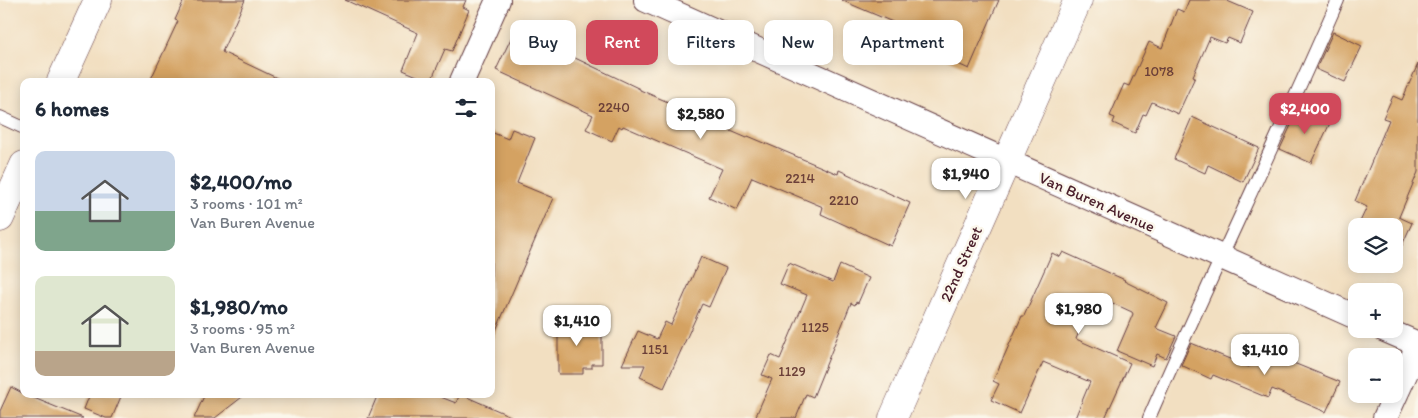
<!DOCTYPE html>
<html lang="en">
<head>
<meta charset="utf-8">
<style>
	:root { --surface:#fff; --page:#f6f6f7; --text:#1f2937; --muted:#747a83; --accent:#d1495b }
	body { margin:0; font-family:Itim,sans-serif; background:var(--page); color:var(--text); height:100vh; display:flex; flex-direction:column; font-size:19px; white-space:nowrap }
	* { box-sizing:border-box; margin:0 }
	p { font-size:16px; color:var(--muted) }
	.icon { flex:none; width:28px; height:28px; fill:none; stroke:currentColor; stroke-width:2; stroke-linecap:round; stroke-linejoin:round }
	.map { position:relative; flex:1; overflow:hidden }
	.side { position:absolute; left:20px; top:78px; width:475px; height:320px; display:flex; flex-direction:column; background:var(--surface); border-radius:10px; box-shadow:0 2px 12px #0003 }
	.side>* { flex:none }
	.banner { position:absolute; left:510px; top:20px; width:475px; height:45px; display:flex; gap:10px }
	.buttons { position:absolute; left:1348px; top:218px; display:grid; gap:10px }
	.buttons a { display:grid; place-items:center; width:55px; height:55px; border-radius:10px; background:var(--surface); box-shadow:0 2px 12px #0003; font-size:25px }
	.price { position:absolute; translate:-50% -42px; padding:0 11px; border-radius:10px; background:#fff; color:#222; font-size:16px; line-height:32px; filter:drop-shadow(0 1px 2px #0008) }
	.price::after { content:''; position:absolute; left:50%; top:30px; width:15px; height:11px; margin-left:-8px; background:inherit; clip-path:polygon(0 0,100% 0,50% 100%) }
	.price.active { background:var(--accent); color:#fff }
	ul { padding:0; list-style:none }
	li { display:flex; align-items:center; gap:15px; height:125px; padding:0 15px }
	li span { display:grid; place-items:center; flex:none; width:140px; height:100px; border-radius:10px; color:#555 }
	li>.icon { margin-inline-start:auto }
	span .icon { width:60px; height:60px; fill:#fffc; stroke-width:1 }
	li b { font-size:21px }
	h2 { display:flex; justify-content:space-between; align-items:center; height:60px; padding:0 15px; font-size:21px }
	.chip { padding:0 18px; border-radius:10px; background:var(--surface); box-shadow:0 2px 12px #0003; font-size:18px; line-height:45px }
	.chip.active { background:var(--accent); color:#fff }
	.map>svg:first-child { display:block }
</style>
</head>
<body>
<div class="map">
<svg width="1418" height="418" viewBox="0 0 1418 418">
	<rect width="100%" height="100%" fill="#fbf7ec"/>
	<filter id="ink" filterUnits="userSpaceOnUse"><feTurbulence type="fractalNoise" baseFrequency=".02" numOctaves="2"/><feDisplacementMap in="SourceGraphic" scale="10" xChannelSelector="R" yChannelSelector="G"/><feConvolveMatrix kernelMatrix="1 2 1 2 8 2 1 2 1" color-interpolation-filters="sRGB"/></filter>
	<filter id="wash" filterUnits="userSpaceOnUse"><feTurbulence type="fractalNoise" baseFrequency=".0096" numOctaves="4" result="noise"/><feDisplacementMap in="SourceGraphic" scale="20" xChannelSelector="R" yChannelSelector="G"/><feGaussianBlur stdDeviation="1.12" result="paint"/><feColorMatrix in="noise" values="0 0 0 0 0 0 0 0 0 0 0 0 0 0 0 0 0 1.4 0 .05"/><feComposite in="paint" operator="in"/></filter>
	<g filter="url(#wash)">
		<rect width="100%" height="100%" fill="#f2dfc1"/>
		<g id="blocks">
			<path fill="#d4a262" d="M184,0H245L222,52L283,81H150L178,21L175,20Z
				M345,0H466L463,7L469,10L452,51L445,49L431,81H429L403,70L418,33Z
				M841,0H999L969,69L918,46L923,35Z
				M1189,0H1225L1253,12L1240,43L1228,38L1225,43L1210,37L1193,76L1195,77L1178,114L1152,102L1146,115L1143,114L1135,133L1113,123L1115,118L1110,116L1124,84L1129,86L1149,42L1162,48L1177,9L1184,12Z
				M514,32L527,38L529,36L640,89V90L675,105V107L747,138L748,136L838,174L839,170L910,203L891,246L821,214L823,207L752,177L737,210L709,197L722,169L623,126L622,128L619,126L612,141L586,129L593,115L496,70Z
				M1333,32L1362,46L1345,82L1316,69Z
				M1418,64V172L1399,217L1412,223L1398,254L1394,253V226H1358L1367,207L1355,201L1389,120L1383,118L1393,96L1402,100Z
				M1300,106L1331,121L1311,163L1280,149Z
				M1192,117L1259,148L1243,182L1208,165L1205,173L1174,159Z
				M512,129L535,138L517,183L553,198L491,342V132L508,139Z
				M1063,252L1125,280L1124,281L1168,303L1156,328L1176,336L1166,358L1157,354L1152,366L1117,351L1133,314L1132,312L1095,295L1076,339L1130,363L1105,418H1075L1090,382L1043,362L1020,413L991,400L999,384L993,381L1022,316H1024L1052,253L1060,257Z
				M701,257L726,268L709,307L702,304L664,388L640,377L645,365H622L638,331L657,339L665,322L671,325Z
				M789,263L833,282L840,265L869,278L858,303L856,302L855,305L851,303L813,397L806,394L796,418H755L772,379L762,375L771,355L780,359L807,295L780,284Z
				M558,316H582V334H602V364H592V368H583V374H558Z
				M1191,343L1249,367L1257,348L1340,382L1326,412L1272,389L1268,398L1213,375L1211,379L1181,365Z
				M11,387L24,394L83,418H0V411Z
				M90,394H122L112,418H106L84,409Z
				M205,394H246L215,418H194Z
				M378,394H433L456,403L460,394L515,418H368Z"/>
		</g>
	</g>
	<g filter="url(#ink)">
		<use href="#blocks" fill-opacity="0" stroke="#633c42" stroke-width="1"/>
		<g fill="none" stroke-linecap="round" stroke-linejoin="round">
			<g stroke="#633c42" stroke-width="14">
				<path id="service" d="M0,117L24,128
					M1149,418C1210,278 1277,140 1338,0"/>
			</g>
			<g stroke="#633c42" stroke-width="26">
				<path id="minor" d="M646,0L1356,317
					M462,81L498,0
					M1383,329L1418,344
					M1385,418L1418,346"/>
			</g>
			<g stroke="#633c42" stroke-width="29">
				<path id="tertiary" d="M61,81L98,0
					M0,218L24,165
					M893,418L1078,0"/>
			</g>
			<use href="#service" stroke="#fff" stroke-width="12"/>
			<use href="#minor" stroke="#fff" stroke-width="24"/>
			<use href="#tertiary" stroke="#fff" stroke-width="28"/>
		</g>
	</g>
	<g text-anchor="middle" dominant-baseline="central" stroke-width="5" stroke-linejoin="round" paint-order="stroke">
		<g font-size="14" fill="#6c4039">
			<text x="1159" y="71">1078</text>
			<text x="614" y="107">2240</text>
			<text x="800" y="178">2214</text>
			<text x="844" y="200">2210</text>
			<text x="815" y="327">1125</text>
			<text x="655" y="349">1151</text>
			<text x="792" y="371">1129</text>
		</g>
		<g font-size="16" fill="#4a1f2b" stroke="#fbf7ec">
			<text transform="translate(1097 202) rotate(24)">Van Buren Avenue</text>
			<text transform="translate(961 264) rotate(-66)">22nd Street</text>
		</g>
	</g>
</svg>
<div class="buttons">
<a><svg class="icon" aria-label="layers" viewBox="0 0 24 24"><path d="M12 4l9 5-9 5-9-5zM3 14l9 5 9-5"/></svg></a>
<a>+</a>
<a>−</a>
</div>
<b class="price active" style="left:1305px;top:135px">$2,400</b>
<b class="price" style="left:701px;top:140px">$2,580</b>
<b class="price" style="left:966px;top:200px">$1,940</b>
<b class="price" style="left:1079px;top:335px">$1,980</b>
<b class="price" style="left:577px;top:347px">$1,410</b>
<b class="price" style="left:1265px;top:376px">$1,410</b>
<div class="banner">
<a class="chip">Buy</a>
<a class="chip active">Rent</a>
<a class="chip">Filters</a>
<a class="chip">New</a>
<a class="chip">Apartment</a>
</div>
<section class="side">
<h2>6 homes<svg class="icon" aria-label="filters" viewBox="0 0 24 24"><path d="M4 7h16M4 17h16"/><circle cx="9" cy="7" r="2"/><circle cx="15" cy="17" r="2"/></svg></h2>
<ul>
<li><span style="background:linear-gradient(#c9d6e8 60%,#7fa58c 0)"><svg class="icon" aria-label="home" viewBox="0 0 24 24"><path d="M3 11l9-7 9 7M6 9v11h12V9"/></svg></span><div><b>$2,400/mo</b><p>3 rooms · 101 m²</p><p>Van Buren Avenue</p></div></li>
<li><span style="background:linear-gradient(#dfe7d0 75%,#b9a48a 0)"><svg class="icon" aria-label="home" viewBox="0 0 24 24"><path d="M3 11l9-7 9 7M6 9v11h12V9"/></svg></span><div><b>$1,980/mo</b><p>3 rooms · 95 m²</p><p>Van Buren Avenue</p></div></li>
</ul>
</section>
</div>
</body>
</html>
